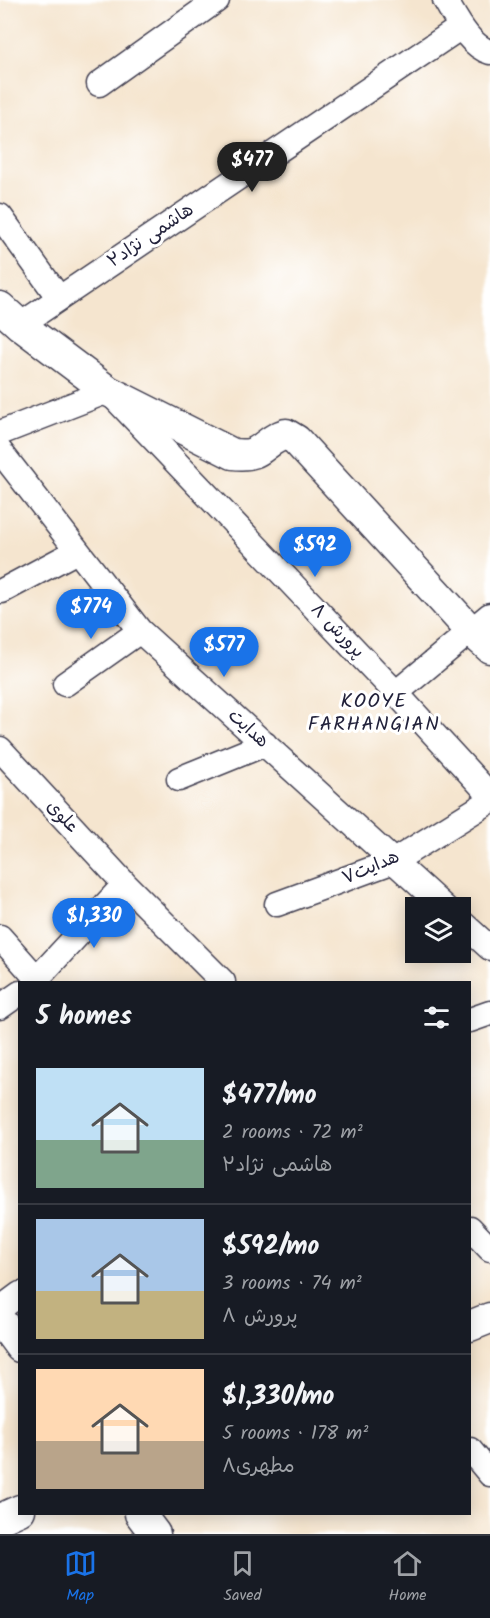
<!DOCTYPE html>
<html lang="en">
<head>
<meta charset="utf-8">
<style>
	:root { --surface:#171b24; --page:#20242c; --text:#f1f3f6; --muted:#9ea1a6; --line:#363941; --accent:#1a73e8 }
	body { margin:0; font-family:Kalam,"Playpen Sans Arabic",sans-serif; background:var(--page); color:var(--text); height:100vh; display:flex; flex-direction:column; font-size:22px; white-space:nowrap }
	* { box-sizing:border-box; margin:0 }
	p { font-size:20px; color:var(--muted) }
	.icon { flex:none; width:33px; height:33px; fill:none; stroke:currentColor; stroke-width:2; stroke-linecap:round; stroke-linejoin:round }
	.map { position:relative; flex:1; overflow:hidden }
	.sheet { position:absolute; left:18px; top:981px; width:453px; height:534px; display:flex; flex-direction:column; background:var(--surface); border-radius:0px; box-shadow:0 3px 15px #0003 }
	.sheet>* { flex:none }
	.buttons { position:absolute; left:405px; top:897px; display:grid; gap:12px }
	.buttons a { display:grid; place-items:center; width:66px; height:66px; border-radius:0px; background:var(--surface); box-shadow:0 3px 15px #0003; font-size:30px }
	.price { position:absolute; translate:-50% -51px; padding:0 14px; border-radius:21px; background:var(--accent); color:#fff; font-size:20px; line-height:39px; filter:drop-shadow(0 2px 3px #0008) }
	.price::after { content:''; position:absolute; left:50%; top:36px; width:18px; height:14px; margin-left:-9px; background:inherit; clip-path:polygon(0 0,100% 0,50% 100%) }
	.price.current { background:#222; color:#fff }
	ul { padding:0; list-style:none }
	li { display:flex; align-items:center; gap:18px; height:150px; padding:0 18px }
	li+li { border-top:2px solid var(--line) }
	li span { display:grid; place-items:center; flex:none; width:168px; height:120px; border-radius:0px; color:#555 }
	li>.icon { margin-inline-start:auto }
	span .icon { width:72px; height:72px; fill:#fffc; stroke-width:1 }
	li b { font-size:26px }
	h2 { display:flex; justify-content:space-between; align-items:center; height:72px; padding:0 18px; font-size:26px }
	.tab-bar { display:flex; justify-content:space-around; align-items:center; height:84px; border-top:2px solid var(--line); background:var(--surface); font-size:16px; color:var(--muted) }
	.tab-bar a { display:grid; justify-items:center; gap:3px }
	.tab-bar .current { color:var(--accent) }
	.map>svg:first-child { display:block }
</style>
</head>
<body>
<div class="map">
<svg width="490" height="1534" viewBox="0 0 490 1534">
	<rect width="100%" height="100%" fill="#fff"/>
	<filter id="ink" filterUnits="userSpaceOnUse"><feTurbulence type="fractalNoise" baseFrequency=".0167" numOctaves="2"/><feDisplacementMap in="SourceGraphic" scale="12" xChannelSelector="R" yChannelSelector="G"/><feConvolveMatrix kernelMatrix="1 2 1 2 8 2 1 2 1" color-interpolation-filters="sRGB"/></filter>
	<filter id="wash" filterUnits="userSpaceOnUse"><feTurbulence type="fractalNoise" baseFrequency=".008" numOctaves="4" result="noise"/><feDisplacementMap in="SourceGraphic" scale="24" xChannelSelector="R" yChannelSelector="G"/><feGaussianBlur stdDeviation="1.35" result="paint"/><feColorMatrix in="noise" values="0 0 0 0 0 0 0 0 0 0 0 0 0 0 0 0 0 1.4 0 .05"/><feComposite in="paint" operator="in"/></filter>
	<g filter="url(#wash)">
		<rect width="100%" height="100%" fill="#f5e5cf"/>
	</g>
	<g filter="url(#ink)">
		<g fill="none" stroke-linecap="round" stroke-linejoin="round">
			<g stroke="#423f51" stroke-width="27">
				<path id="minor" d="M445,0C456,18 469,46 490,52
					M99,84L217,0
					M0,216L59,298
					M20,325L461,27
					M0,433L108,391L396,693L490,795
					M0,451L140,631L445,908
					M2,591L77,551
					M65,684L140,631
					M396,693L490,615
					M0,749L125,884L223,982
					M179,779L265,744
					M277,904L394,861L490,801
					M460,921L490,948
					M0,937L40,982
					M34,982L125,884
					M0,1007L20,993
					M470,1020L490,1013
					M470,1228L490,1249
					M0,1309L20,1294
					M470,1450L490,1474"/>
			</g>
			<g stroke="#423f51" stroke-width="33">
				<path id="tertiary" d="M0,307L20,325L108,391L233,454C264,458 261,441 286,434L296,440L471,631L490,648
					M0,1320L20,1347
					M470,1326L490,1318
					M140,1514L155,1534
					M0,1519L20,1510"/>
			</g>
			<use href="#minor" stroke="#fff" stroke-width="24"/>
			<use href="#tertiary" stroke="#fff" stroke-width="30"/>
		</g>
	</g>
	<g text-anchor="middle" dominant-baseline="central" stroke-width="6" stroke-linejoin="round" paint-order="stroke">
		<g font-size="18" fill="#22223b" stroke="#fff">
			<text transform="translate(151 236) rotate(-34)">هاشمی نژاد۲</text>
			<text transform="translate(337 631) rotate(46)">پرورش ۸</text>
			<text transform="translate(248 729) rotate(42)">هدایت</text>
			<text transform="translate(62 817) rotate(47)">علوی</text>
			<text transform="translate(371 868) rotate(-23)">هدایت۷</text>
		</g>
		<g font-size="20" letter-spacing="1.5" fill="#22223b" stroke="#fff">
			<text x="374" y="702">KOOYE<tspan x="374" dy="23">FARHANGIAN</tspan></text>
		</g>
	</g>
</svg>
<div class="buttons">
<a><svg class="icon" aria-label="layers" viewBox="0 0 24 24"><path d="M12 4l9 5-9 5-9-5zM3 14l9 5 9-5"/></svg></a>
</div>
<b class="price current" style="left:252px;top:193px">$477</b>
<b class="price" style="left:315px;top:578px">$592</b>
<b class="price" style="left:91px;top:640px">$774</b>
<b class="price" style="left:224px;top:678px">$577</b>
<b class="price" style="left:94px;top:949px">$1,330</b>
<section class="sheet">
<h2>5 homes<svg class="icon" aria-label="filters" viewBox="0 0 24 24"><path d="M4 7h16M4 17h16"/><circle cx="9" cy="7" r="2"/><circle cx="15" cy="17" r="2"/></svg></h2>
<ul>
<li><span style="background:linear-gradient(#bfe0f5 60%,#7fa58c 0)"><svg class="icon" aria-label="home" viewBox="0 0 24 24"><path d="M3 11l9-7 9 7M6 9v11h12V9"/></svg></span><div><b>$477/mo</b><p>2 rooms · 72 m²</p><p>هاشمی نژاد۲</p></div></li>
<li><span style="background:linear-gradient(#a9c7e8 60%,#c2b280 0)"><svg class="icon" aria-label="home" viewBox="0 0 24 24"><path d="M3 11l9-7 9 7M6 9v11h12V9"/></svg></span><div><b>$592/mo</b><p>3 rooms · 74 m²</p><p>پرورش ۸</p></div></li>
<li><span style="background:linear-gradient(#ffd9b3 60%,#b9a48a 0)"><svg class="icon" aria-label="home" viewBox="0 0 24 24"><path d="M3 11l9-7 9 7M6 9v11h12V9"/></svg></span><div><b>$1,330/mo</b><p>5 rooms · 178 m²</p><p>مطهری۸</p></div></li>
</ul>
</section>
</div>
<nav class="tab-bar">
<a class="current"><svg class="icon" aria-label="map" viewBox="0 0 24 24"><path d="M3 6l6-2 6 2 6-2v14l-6 2-6-2-6 2zM9 4v14M15 6v14"/></svg>Map</a>
<a><svg class="icon" aria-label="saved" viewBox="0 0 24 24"><path d="M7 4h10v16l-5-4-5 4z"/></svg>Saved</a>
<a><svg class="icon" aria-label="home" viewBox="0 0 24 24"><path d="M3 11l9-7 9 7M6 9v11h12V9"/></svg>Home</a>
</nav>
</body>
</html>
